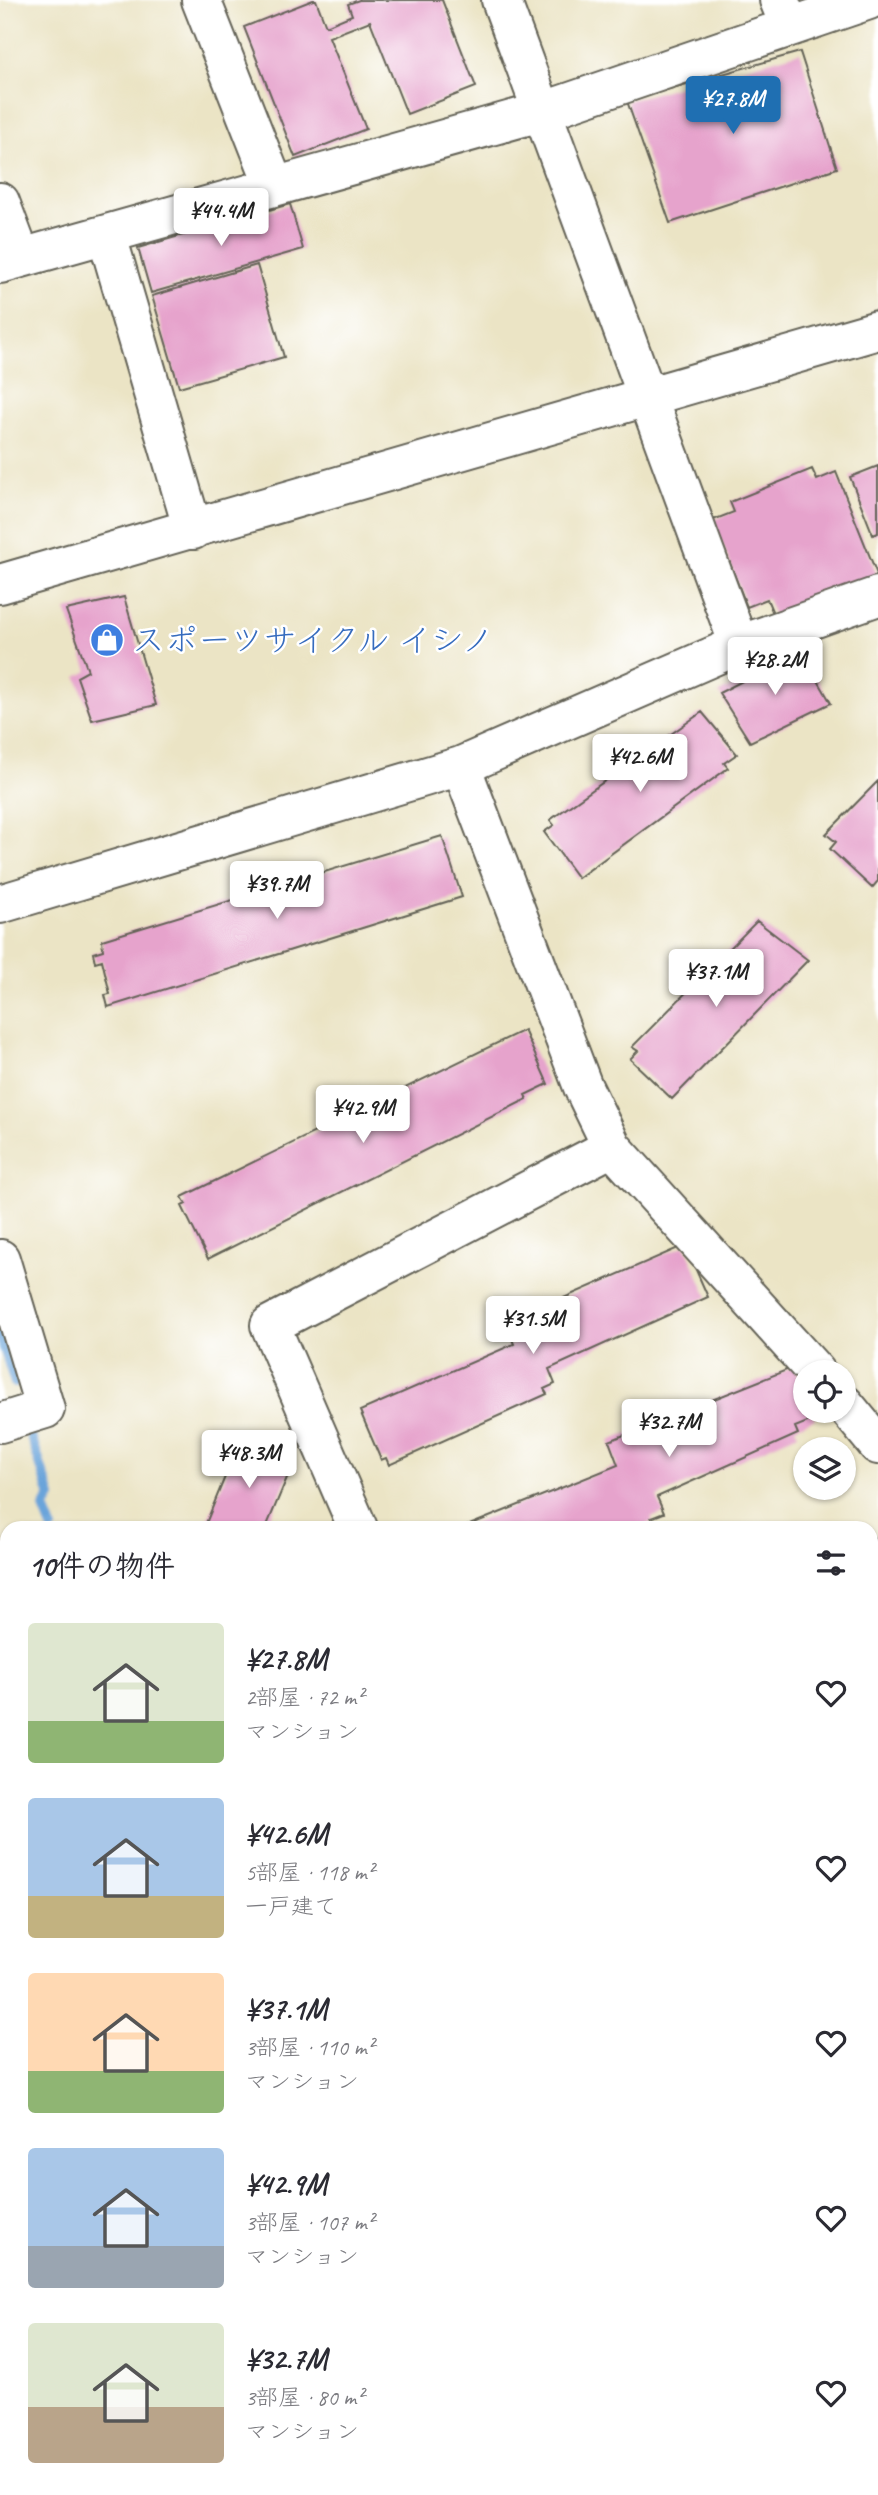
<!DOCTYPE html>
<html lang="ja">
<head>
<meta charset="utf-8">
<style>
	:root { --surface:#fff; --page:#f2f2f3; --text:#2b2b33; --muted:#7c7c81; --accent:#1f6fb2 }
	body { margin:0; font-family:Caveat,"Klee One",sans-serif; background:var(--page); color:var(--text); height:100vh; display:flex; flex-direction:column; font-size:26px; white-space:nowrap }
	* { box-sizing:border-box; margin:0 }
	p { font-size:23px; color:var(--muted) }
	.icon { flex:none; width:38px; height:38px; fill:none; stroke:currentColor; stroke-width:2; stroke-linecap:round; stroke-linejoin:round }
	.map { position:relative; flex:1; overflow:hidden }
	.side { position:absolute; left:0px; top:1521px; width:878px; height:975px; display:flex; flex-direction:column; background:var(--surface); border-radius:21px 21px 0 0; box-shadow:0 2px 5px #0004 }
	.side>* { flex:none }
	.tools { position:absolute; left:793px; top:1360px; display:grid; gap:14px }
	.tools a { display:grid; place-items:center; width:63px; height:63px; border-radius:50%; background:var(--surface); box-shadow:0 2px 5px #0004; font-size:35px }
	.price { position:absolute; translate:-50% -60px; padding:0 16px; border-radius:7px; background:#fff; color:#222; font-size:23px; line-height:46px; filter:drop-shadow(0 2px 4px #0008) }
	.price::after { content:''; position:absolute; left:50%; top:42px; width:21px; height:16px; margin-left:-10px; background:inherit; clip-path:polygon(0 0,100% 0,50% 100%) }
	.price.on { background:var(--accent); color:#fff }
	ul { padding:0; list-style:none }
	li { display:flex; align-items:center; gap:21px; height:175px; padding:0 28px }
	li span { display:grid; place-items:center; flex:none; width:196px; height:140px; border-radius:7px; color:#555 }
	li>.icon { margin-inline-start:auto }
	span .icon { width:84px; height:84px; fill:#fffc; stroke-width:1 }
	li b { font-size:30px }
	h2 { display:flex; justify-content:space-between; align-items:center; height:84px; padding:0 28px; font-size:30px }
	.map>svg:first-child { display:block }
</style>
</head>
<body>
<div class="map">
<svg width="878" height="2495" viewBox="0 0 878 2495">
	<rect width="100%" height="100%" fill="#fff"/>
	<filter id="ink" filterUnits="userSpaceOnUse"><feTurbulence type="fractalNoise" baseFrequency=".0143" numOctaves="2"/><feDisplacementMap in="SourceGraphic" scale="14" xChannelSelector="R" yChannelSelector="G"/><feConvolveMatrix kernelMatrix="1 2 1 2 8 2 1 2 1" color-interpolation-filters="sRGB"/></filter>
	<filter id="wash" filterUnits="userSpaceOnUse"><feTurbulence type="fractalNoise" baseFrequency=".00686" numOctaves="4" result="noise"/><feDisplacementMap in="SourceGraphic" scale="28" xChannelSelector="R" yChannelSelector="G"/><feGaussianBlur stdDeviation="1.57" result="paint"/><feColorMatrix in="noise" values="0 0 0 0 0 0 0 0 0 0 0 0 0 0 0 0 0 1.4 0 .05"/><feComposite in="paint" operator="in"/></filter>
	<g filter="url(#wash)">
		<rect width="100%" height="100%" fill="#ebe4c5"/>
		<path fill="#b9d074" stroke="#6a7648" stroke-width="2" d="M878,2121V2495H545L543,2489L872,2488V2124Z"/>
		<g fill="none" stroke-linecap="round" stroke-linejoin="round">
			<path stroke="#6ba4da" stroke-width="10" d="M0,1335L15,1383
				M29,1430L51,1497L44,1508L52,1528
				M472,2488L475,2495"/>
		</g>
		<g id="blocks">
			<path fill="#e6a3cc" d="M313,0H316L326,26L352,15L348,4L359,0H442L476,87L407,114L370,21L329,37L366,129L295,157L244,27Z
				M800,52L837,168L670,223L627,101Z
				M290,204L303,249L151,293L138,248Z
				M257,265L284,357L179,387L152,296Z
				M878,466V533L873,535L850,477Z
				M812,469L817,480L836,472L878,577L775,618L767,599L747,607L713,520L734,512L730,502Z
				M124,597L156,705L92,720L77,677L88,671L66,610Z
				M801,651L831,703L750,742L719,693Z
				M702,712L737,754L724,763L728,768L578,878L544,832L554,825L550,820Z
				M878,781V881L872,888L830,849L836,842L826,834Z
				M442,836L462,897L108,1007L105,995L110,994L102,960L95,962L93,953L103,950L102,940Z
				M757,921L808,960L672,1099L630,1059L638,1051L632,1047Z
				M524,1030L548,1084L525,1095L527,1099L208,1259L182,1206L186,1204L182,1197Z
				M685,1245L708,1297L549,1369L555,1384L544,1389L547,1394L389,1465L386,1458L381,1460L360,1411L514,1344L507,1327L513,1324L511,1321Z
				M794,1367L805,1394V1410H811L815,1419L795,1427L798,1434L657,1497L664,1513L651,1518L653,1521L639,1528H462L618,1465L609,1441Z
				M240,1440L247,1443V1448L294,1461L266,1528H204Z
				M878,1536V1609L872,1612V1539Z
				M7,1787V1849L0,1852V1791Z
				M7,2132V2182L0,2185V2135Z
				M0,2190L7,2205V2236L0,2239Z"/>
		</g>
	</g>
	<g filter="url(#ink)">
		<use href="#blocks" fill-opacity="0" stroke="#646257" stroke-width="2"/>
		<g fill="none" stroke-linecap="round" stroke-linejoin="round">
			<g stroke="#646257" stroke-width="42">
				<path id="minor" d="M201,0L274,185
					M501,0L739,645
					M790,27L869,0
					M0,202L21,258
					M107,236L193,530
					M0,264L544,111L790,27L779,0
					M0,584L878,330
					M461,766L739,645L878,596
					M0,904L461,766L583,1087L612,1147L816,1372
					M0,1259L45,1409L0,1423
					M844,1404L878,1445
					M358,1528L270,1325L612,1147
					M0,2002L7,2017
					M872,2079L878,2076
					M0,2304L7,2301
					M214,2488L217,2495"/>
			</g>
			<use href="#minor" stroke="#fff" stroke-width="38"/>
		</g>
	</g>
	<defs>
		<g id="shop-disc" transform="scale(1.75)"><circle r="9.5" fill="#3f7fe0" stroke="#fff"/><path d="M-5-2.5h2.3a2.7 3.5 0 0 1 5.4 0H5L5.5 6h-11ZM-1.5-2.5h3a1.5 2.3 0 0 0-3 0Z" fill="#fff"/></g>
	</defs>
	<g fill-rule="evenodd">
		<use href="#shop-disc" x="107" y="640"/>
	</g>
	<g text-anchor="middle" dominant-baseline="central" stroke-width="5" stroke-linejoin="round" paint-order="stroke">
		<g font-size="33" fill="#366cbe" stroke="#fff" text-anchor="start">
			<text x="132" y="640">スポーツサイクル イシノ</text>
		</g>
	</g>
</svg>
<div class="tools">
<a><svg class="icon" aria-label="locate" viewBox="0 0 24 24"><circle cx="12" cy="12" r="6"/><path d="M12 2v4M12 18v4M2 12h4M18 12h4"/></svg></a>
<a><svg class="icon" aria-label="layers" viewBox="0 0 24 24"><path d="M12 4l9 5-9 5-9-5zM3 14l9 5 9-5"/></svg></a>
</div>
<b class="price on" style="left:733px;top:136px">¥27.8M</b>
<b class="price" style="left:221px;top:248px">¥44.4M</b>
<b class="price" style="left:775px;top:697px">¥28.2M</b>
<b class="price" style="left:640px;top:794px">¥42.6M</b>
<b class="price" style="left:277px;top:921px">¥39.7M</b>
<b class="price" style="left:716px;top:1009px">¥37.1M</b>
<b class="price" style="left:363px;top:1145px">¥42.9M</b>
<b class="price" style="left:533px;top:1356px">¥31.5M</b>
<b class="price" style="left:669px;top:1459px">¥32.7M</b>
<b class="price" style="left:249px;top:1490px">¥48.3M</b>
<section class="side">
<h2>10件の物件<svg class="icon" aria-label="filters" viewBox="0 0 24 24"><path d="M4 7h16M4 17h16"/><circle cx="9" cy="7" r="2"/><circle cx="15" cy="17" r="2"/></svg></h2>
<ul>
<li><span style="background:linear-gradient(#dfe7d0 70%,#8fb573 0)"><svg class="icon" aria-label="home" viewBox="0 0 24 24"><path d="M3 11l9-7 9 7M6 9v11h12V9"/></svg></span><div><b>¥27.8M</b><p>2部屋 · 72 m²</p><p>マンション</p></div><svg class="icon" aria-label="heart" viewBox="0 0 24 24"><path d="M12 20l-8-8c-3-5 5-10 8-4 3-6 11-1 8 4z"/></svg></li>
<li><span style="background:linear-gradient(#a9c7e8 70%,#c2b280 0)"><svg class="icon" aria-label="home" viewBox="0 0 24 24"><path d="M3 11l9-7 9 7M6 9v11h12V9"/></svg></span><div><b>¥42.6M</b><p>5部屋 · 118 m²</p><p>一戸建て</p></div><svg class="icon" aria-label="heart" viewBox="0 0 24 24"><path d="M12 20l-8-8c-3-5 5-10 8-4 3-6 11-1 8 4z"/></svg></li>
<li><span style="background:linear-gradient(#ffd9b3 70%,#8fb573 0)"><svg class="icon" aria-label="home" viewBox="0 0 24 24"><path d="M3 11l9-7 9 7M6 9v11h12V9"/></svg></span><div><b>¥37.1M</b><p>3部屋 · 110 m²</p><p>マンション</p></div><svg class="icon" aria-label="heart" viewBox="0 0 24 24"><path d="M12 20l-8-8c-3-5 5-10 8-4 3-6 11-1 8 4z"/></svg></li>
<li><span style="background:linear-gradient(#a9c7e8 70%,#9aa5b1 0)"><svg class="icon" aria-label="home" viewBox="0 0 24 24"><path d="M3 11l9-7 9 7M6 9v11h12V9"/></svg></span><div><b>¥42.9M</b><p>3部屋 · 107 m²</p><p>マンション</p></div><svg class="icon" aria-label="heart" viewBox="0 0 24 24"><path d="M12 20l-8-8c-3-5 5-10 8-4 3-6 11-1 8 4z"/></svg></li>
<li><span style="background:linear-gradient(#dfe7d0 60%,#b9a48a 0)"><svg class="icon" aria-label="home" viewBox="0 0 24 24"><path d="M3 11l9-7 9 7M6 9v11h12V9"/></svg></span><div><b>¥32.7M</b><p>3部屋 · 80 m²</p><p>マンション</p></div><svg class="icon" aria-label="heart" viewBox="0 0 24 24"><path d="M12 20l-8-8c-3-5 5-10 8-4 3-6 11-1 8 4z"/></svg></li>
</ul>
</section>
</div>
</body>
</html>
